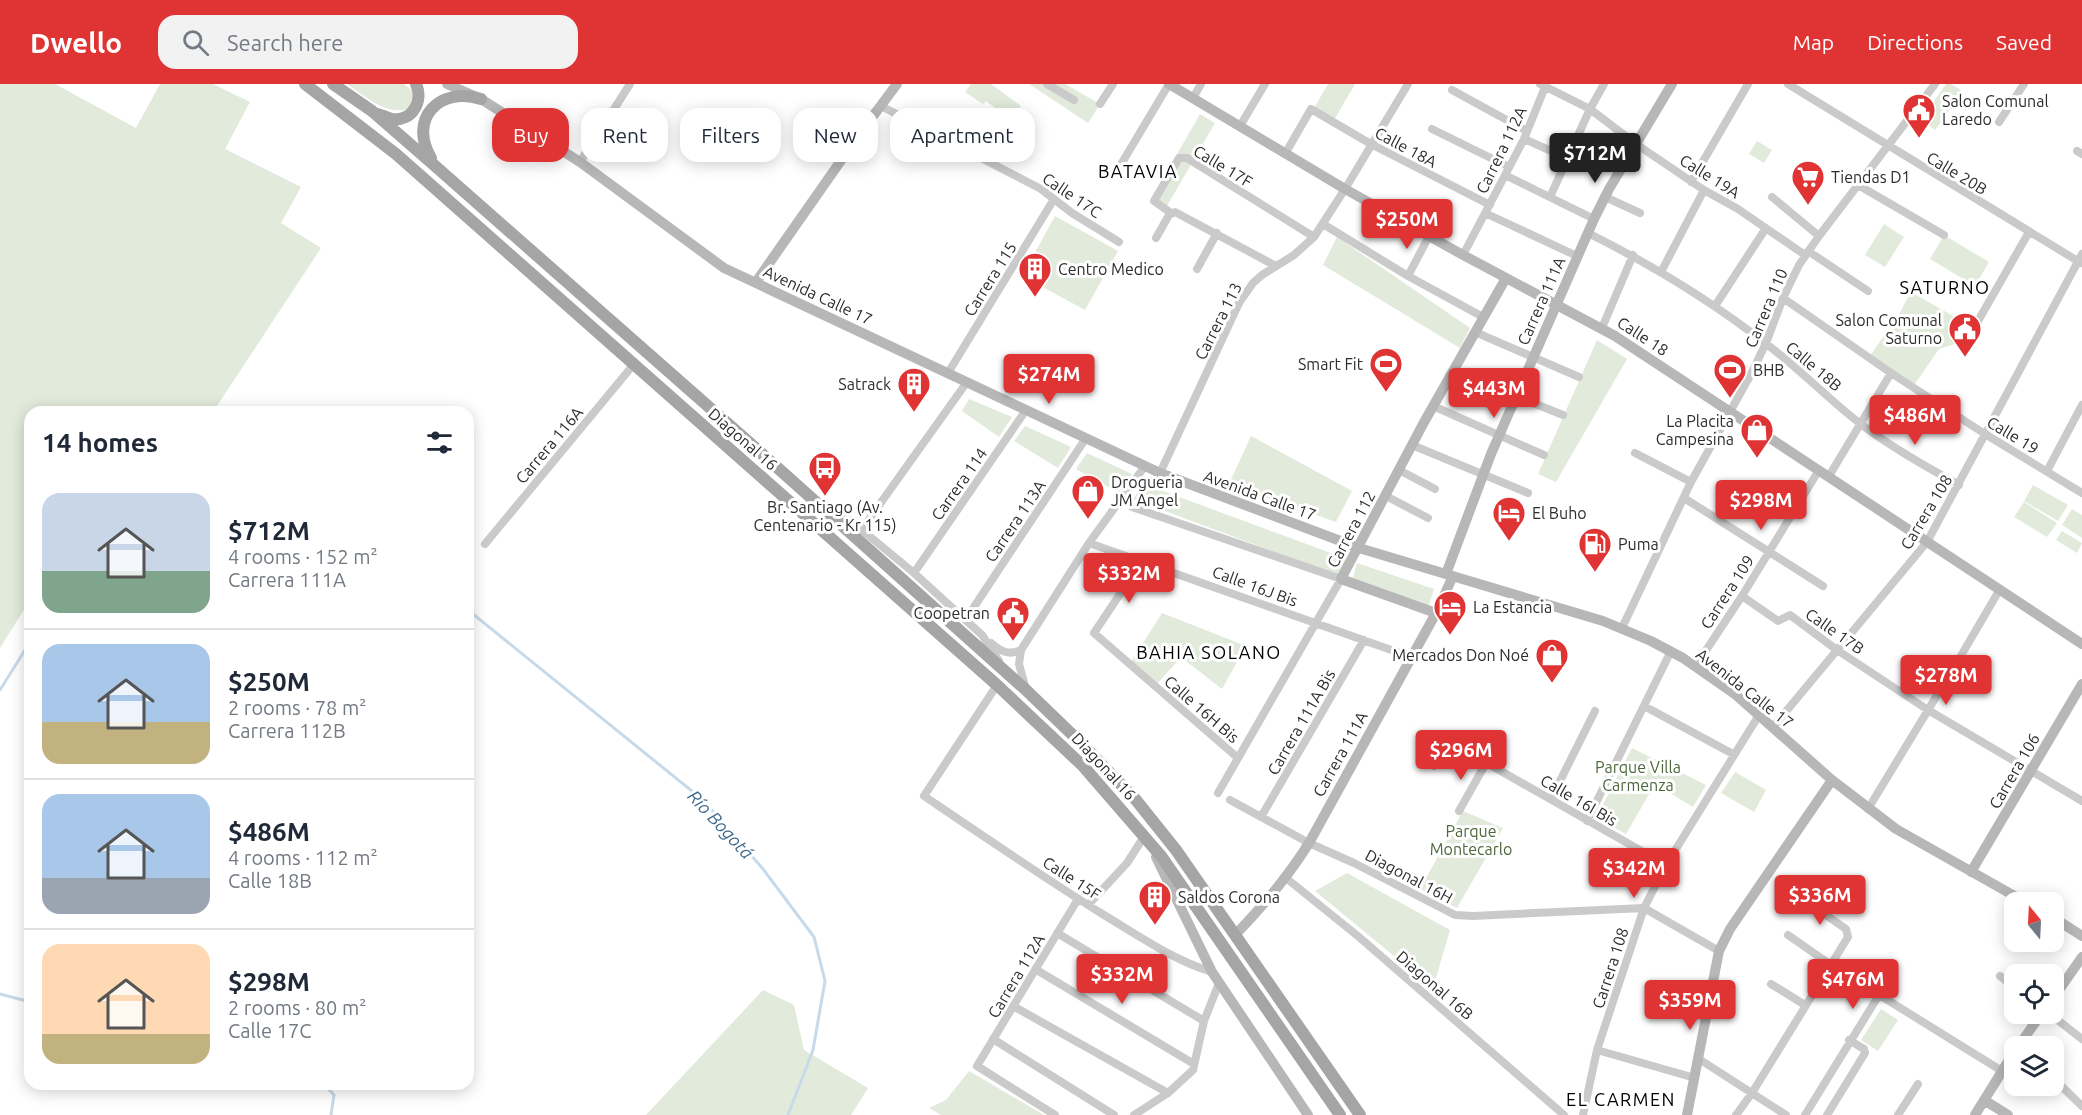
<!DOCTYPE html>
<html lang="en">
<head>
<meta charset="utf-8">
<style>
	:root { --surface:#fff; --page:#f2f2f3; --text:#1f2937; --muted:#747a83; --line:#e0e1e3; --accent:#e03334 }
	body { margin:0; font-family:Ubuntu,sans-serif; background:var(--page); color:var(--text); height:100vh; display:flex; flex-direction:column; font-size:22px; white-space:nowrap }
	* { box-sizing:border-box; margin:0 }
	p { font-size:20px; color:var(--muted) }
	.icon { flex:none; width:33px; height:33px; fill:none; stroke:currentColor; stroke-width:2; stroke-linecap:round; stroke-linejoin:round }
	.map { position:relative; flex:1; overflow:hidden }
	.side { position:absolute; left:24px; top:322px; width:450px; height:684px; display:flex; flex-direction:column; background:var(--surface); border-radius:18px; box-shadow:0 3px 15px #0003 }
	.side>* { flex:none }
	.guide { position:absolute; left:492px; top:24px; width:570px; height:54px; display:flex; gap:12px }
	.needle { width:39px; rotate:342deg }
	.tools { position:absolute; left:2004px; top:808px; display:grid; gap:12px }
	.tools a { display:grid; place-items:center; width:60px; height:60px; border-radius:12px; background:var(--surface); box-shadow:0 3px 15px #0003; font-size:30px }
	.price { position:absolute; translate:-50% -51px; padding:0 14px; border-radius:6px; background:var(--accent); color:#fff; font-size:20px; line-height:39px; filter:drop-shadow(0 2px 3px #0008) }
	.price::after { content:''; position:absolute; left:50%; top:36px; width:18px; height:14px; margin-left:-9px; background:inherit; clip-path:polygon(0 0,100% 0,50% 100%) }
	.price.selected { background:#222; color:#fff }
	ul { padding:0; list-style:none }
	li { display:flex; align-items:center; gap:18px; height:150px; padding:0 18px }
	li+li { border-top:2px solid var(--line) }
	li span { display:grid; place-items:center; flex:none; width:168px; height:120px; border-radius:18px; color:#555 }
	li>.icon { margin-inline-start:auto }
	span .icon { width:72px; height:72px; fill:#fffc; stroke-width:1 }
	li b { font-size:26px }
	h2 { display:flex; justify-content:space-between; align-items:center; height:72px; padding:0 18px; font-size:26px }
	.pill { padding:0 21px; border-radius:18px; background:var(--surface); box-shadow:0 3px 15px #0003; font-size:21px; line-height:54px }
	.pill.selected { background:var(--accent); color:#fff }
	header { display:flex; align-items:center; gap:36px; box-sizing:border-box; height:84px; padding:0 30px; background:var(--accent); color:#fff }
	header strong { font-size:28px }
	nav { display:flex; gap:33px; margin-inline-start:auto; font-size:21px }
	.search { width:420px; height:54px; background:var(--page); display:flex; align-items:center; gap:15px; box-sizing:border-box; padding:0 21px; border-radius:18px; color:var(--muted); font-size:22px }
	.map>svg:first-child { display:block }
</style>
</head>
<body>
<header>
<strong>Dwello</strong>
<div class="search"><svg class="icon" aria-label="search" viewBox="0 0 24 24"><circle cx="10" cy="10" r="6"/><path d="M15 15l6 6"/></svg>Search here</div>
<nav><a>Map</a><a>Directions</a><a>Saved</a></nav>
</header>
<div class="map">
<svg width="2082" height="1031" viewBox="0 0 2082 1031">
	<rect width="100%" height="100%" fill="#fff"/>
	<path fill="#e2eadb" d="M0,0H55L136,44L160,0H213L250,18L225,65L301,103L281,139L321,164L213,328H30V516L0,564Z
		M347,0H404L414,8L412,23C390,35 365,12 347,0Z
		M971,0H991L1021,22L1010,35L986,17L983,20L965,8Z
		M1029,0H1065L1100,20L1088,39Z
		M1328,0H1355L1334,36L1314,24Z
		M1946,0H1951L1961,6L1951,22H1949L1951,24L1935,46L1921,36Z
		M1200,30L1215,39L1167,122L1152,114Z
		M1757,57L1772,66L1764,79L1749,70Z
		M1055,132L1118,167L1085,226L1022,192Z
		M1884,140L1904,153L1885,183L1865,171Z
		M1944,151L1989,178L1975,202L1930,175Z
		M1337,153L1470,244L1460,264L1323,181Z
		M1911,208L1974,244L1961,258L1939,265L1915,300L1870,272L1899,230Z
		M1597,256L1627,275L1556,398L1538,390Z
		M969,315L1012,333L999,353L962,327Z
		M1025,342L1071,363L1058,384L1014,357Z
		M1251,352L1352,407L1336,438L1229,400Z
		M1087,369L1132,390L1119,409L1076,385Z
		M1144,400L1347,475L1339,492L1133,415Z
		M2033,401L2068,421L2058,437L2024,417Z
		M2024,418L2057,439L2047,453L2014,433Z
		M2072,425L2082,431V454L2062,441Z
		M2062,447L2082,459L2077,469L2056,456Z
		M1357,479L1434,505L1429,521L1353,494Z
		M1162,529L1246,562L1222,605L1181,573L1157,600L1131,578Z
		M1632,664L1706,701L1693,723L1655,700L1626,750L1596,734Z
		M1735,688L1766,706L1754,728L1721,709Z
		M1463,727L1503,744L1457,824L1420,805Z
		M1347,789L1450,846L1433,904L1315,807Z
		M763,906L794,921L804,966L868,1004L851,1031H646Z
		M1881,925L1898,936L1878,967L1861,956Z
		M969,987L1044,1031H941L929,1024L946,1016Z"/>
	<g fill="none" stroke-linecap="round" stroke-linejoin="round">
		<path stroke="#c7daea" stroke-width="3" d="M468,526L703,716L763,785L814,853L825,897L813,966L788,1031
			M0,606L30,558
			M0,910L30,918
			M324,1000L334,1011L331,1031"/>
		<path stroke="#cacaca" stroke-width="8" d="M1047,0L1074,16
			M1540,0L1590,25L1636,60L1704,106L1738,125L1805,171
			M1788,0L2081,179
			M1452,6L1527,47
			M1193,14L1201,0
			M1100,20L1113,0
			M881,22L1041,105L1072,129L1119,158
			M1999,38L2024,0
			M1240,42L1265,0
			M1432,45L1509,83
			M1524,55L1567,74
			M2077,67L2082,70
			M1285,70L1311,25L1371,60L1490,121
			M580,78L630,0
			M1117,87L1169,0
			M1505,91L1594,135
			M1691,98L1748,0
			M1858,101L1944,151
			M1550,113L1590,25L1604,0
			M1605,113L1640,129
			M1772,113L1819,152
			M1171,129L1154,117L1179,74H1187L1314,153
			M1485,129L1577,172
			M1323,140L1408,192L1483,233
			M1588,149C1650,180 1710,216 1765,259C1799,284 1829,316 1862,341C1893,364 1925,382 1959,401
			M1156,154L1169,131L1175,128L1276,182
			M1808,167L1868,207
			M1463,171L1524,55L1545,3
			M1197,185L1217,149
			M1661,188L1704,106
			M1408,192L1429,152
			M1783,214L1891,289L1985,350L2082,409
			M1715,222L1766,144
			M1602,244L1633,171
			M1974,244L2029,148
			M1475,248L1579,293
			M1453,287L1563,331
			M948,289L1054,115
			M1433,322L1544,371
			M1412,361L1528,409
			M1635,369L1691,398
			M1399,386L1435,405
			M2047,387L2082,321
			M1160,389L1239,219L1253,199L1262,191L1294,171L1314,153L1345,105L1408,0
			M1829,392L1891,289
			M1386,412L1428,434
			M1684,414L1823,502
			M1132,423L1341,495L1218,709
			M832,430L851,437L914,489L982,551L999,577
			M862,445L967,298
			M1089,459L1411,573
			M485,460L634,280
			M1142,477L1094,549L1238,674
			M914,489L1026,326
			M1742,512L1778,537L1790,531L1837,566L1928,626L2082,717
			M966,535L1086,354
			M1622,544L1691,398L1751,290L1766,259L1783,214L1799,181L1819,152L1935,0
			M991,559C1000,567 1009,572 1021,566
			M1695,583L1742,512L1819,386
			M997,601L924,712C983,752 1043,793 1104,831C1139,852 1173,876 1212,888
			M1025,602L1019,580L1021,566L1089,459L1145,382
			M1644,622L1733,670
			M1773,643L1927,458L2082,170
			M1434,682L1443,660L1446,657L1450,658L1666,781
			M1551,715L1595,627
			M1230,716L1309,759L1354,779L1455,831L1473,832L1644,824L1719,867
			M1868,725L1962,570L2000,505
			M1459,727L1486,679
			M1261,733L1364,556
			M1587,737L1671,567
			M1286,794L1359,853L1564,1031
			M1088,821L1127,779L1145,751
			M1057,849L1204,937
			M1788,851L1831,881L2002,987
			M1035,885L1194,980
			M2000,892L2014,903
			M1771,900L1805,921
			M1013,922L1168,1009
			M2050,930L2082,955
			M993,955L1114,1031
			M1597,966L1695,994
			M1699,975L1786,1031
			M2054,995L2082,1022
			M1055,1031L977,982L1078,815
			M1134,1031L1168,1009L1193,986L1204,937L1219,899
			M1583,1031L1597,966L1644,824L1666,781L1759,631
			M1736,1031L1752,1009L1848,853L1846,845L1810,820
			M1805,1031L1879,911
			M1827,1031L1865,969L1864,965L1849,956
			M1898,1031L1918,1000"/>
		<path stroke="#b7b7b7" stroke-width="10" d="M447,0L481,15L580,78L724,184L1160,389L1359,464L1603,537L1651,557L1683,574L1736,611L1832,696L1896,745L2027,819
			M1169,0L1345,105L1463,171L1615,252L2082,560
			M756,198L861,48L897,0
			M1446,490L1491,370L1594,135L1609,105L1672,0
			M1436,529L1341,495L1423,340L1506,194
			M1156,773L1212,888L1308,1031
			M1971,788L2082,600
			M2054,834L2082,852
			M1235,851C1263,822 1288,793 1309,759L1436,529L1453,492
			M2054,913L2082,873
			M2018,963L2041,930
			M1984,1016L2008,1031
			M1687,1031L1719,867L1730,845L1832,696
			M1975,1031L2014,968"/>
		<path stroke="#a5a5a5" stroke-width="12" d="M305,0L396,70L997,601L1083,682L1161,772L1340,1031
			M333,0L372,27L434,81L751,360L1026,606L1081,659L1136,716L1176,766L1360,1031
			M378,30C382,31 387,34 392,35C412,38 424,17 416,0
			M431,74C408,35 439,2 481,15"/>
	</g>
	<defs>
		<g id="civic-pin" transform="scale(1.725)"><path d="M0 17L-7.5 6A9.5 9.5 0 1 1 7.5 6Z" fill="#e03334" stroke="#fff"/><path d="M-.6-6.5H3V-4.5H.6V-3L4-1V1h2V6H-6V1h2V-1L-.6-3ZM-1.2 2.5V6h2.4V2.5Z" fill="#fff"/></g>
		<g id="supermarket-pin" transform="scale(1.725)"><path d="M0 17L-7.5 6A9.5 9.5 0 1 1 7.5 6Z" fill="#e03334" stroke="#fff"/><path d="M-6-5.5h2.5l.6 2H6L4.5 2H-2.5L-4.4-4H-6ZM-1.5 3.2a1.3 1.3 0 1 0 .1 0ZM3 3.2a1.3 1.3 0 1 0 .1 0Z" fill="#fff"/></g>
		<g id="building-pin" transform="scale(1.725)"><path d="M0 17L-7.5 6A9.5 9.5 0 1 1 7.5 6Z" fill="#e03334" stroke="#fff"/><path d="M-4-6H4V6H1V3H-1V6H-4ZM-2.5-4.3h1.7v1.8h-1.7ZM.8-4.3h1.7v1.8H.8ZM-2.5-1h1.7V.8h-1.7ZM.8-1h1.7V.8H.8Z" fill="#fff"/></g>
		<g id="stadium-pin" transform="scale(1.725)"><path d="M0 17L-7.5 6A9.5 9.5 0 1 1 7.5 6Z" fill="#e03334" stroke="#fff"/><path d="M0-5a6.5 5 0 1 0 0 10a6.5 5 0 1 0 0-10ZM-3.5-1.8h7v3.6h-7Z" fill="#fff"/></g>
		<g id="shop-pin" transform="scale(1.725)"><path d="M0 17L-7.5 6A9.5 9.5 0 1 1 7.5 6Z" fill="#e03334" stroke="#fff"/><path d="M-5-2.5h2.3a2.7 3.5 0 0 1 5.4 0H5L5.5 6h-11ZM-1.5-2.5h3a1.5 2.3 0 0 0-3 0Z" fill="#fff"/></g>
		<g id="bus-pin" transform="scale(1.725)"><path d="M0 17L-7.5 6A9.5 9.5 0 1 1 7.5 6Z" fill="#e03334" stroke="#fff"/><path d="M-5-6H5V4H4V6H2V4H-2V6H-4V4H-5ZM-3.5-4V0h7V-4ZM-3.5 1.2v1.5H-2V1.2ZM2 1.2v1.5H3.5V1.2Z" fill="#fff"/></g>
		<g id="hotel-pin" transform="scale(1.725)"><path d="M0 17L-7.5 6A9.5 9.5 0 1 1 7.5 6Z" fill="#e03334" stroke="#fff"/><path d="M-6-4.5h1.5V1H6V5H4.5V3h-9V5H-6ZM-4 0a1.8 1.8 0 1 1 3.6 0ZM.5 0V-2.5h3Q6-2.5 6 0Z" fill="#fff"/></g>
		<g id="fuel-pin" transform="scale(1.725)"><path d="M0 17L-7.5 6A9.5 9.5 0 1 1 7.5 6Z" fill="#e03334" stroke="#fff"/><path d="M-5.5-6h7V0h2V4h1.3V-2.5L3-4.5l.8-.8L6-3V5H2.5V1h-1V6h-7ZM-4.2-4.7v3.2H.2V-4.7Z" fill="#fff"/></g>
	</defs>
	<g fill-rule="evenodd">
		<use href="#civic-pin" x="1919" y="26"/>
		<use href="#supermarket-pin" x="1808" y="93"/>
		<use href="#building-pin" x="1035" y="185"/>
		<use href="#civic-pin" x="1965" y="245"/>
		<use href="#stadium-pin" x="1386" y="280"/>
		<use href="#stadium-pin" x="1730" y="286"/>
		<use href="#building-pin" x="914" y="300"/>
		<use href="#shop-pin" x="1757" y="346"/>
		<use href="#bus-pin" x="825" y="384"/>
		<use href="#shop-pin" x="1088" y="407"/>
		<use href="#hotel-pin" x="1509" y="429"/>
		<use href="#fuel-pin" x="1595" y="460"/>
		<use href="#hotel-pin" x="1450" y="523"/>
		<use href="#civic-pin" x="1013" y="529"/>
		<use href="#shop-pin" x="1552" y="571"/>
		<use href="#building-pin" x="1155" y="813"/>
	</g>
	<g text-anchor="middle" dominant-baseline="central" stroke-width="6" stroke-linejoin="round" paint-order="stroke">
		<g font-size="16" fill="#2d2d2d" stroke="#fff" text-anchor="start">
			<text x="1942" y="17">Salon Comunal<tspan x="1942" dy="18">Laredo</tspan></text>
			<text x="1831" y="93">Tiendas D1</text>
			<text x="1058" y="185">Centro Medico</text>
			<text x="1942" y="236" text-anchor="end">Salon Comunal<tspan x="1942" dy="18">Saturno</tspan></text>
			<text x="1363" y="280" text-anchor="end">Smart Fit</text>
			<text x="1753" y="286">BHB</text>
			<text x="891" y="300" text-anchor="end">Satrack</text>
			<text x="1734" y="337" text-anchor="end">La Placita<tspan x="1734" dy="18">Campesina</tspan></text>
			<text x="1111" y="398">Drogueria<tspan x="1111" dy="18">JM Angel</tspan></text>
			<text x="825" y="423" text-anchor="middle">Br. Santiago (Av.<tspan x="825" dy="18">Centenario - Kr 115)</tspan></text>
			<text x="1532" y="429">El Buho</text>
			<text x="1618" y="460">Puma</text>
			<text x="1473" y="523">La Estancia</text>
			<text x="990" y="529" text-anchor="end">Coopetran</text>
			<text x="1529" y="571" text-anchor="end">Mercados Don Noé</text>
			<text x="1178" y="813">Saldos Corona</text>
		</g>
		<g font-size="16" fill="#2d2d2d" stroke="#fff">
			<text transform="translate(1406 63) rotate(28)">Calle 18A</text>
			<text transform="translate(1501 66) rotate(-64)">Carrera 112A</text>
			<text transform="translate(1223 82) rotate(31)">Calle 17F</text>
			<text transform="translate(1957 89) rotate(31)">Calle 20B</text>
			<text transform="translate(1710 92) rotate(32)">Calle 19A</text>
			<text transform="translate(1072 111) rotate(34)">Calle 17C</text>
			<text transform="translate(990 195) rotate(-58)">Carrera 115</text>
			<text transform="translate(818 211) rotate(25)">Avenida Calle 17</text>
			<text transform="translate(1541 217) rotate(-66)">Carrera 111A</text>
			<text transform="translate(1766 224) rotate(-67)">Carrera 110</text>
			<text transform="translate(1218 237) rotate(-63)">Carrera 113</text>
			<text transform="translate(1643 252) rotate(33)">Calle 18</text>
			<text transform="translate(1814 282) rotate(40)">Calle 18B</text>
			<text transform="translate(2013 351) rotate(31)">Calle 19</text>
			<text transform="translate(743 355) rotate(41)">Diagonal 16</text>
			<text transform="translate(549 361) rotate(-50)">Carrera 116A</text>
			<text transform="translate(959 400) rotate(-55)">Carrera 114</text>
			<text transform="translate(1260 411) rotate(20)">Avenida Calle 17</text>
			<text transform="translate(1926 428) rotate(-59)">Carrera 108</text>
			<text transform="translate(1015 437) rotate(-56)">Carrera 113A</text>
			<text transform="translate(1351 445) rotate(-62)">Carrera 112</text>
			<text transform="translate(1255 502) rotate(20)">Calle 16J Bis</text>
			<text transform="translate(1727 508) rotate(-57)">Carrera 109</text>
			<text transform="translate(1835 547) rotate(35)">Calle 17B</text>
			<text transform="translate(1745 604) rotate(38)">Avenida Calle 17</text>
			<text transform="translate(1202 625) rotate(41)">Calle 16H Bis</text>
			<text transform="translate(1301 638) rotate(-60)">Carrera 111A Bis</text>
			<text transform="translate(1340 670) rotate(-61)">Carrera 111A</text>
			<text transform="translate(1104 682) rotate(47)">Diagonal 16</text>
			<text transform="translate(2014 687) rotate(-60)">Carrera 106</text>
			<text transform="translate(1579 716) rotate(30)">Calle 16I Bis</text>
			<text transform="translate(1409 792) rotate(28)">Diagonal 16H</text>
			<text transform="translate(1072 794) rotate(33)">Calle 15F</text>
			<text transform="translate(1610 884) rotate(-72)">Carrera 108</text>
			<text transform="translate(1016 892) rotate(-59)">Carrera 112A</text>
			<text transform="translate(1435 901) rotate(41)">Diagonal 16B</text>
		</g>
		<g font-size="16" fill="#4d673c" stroke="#fff">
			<text x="1638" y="683">Parque Villa<tspan x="1638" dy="18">Carmenza</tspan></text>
			<text x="1471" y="747">Parque<tspan x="1471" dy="18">Montecarlo</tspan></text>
		</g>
		<g font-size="18" letter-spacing="1.5" fill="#000" stroke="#fff">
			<text x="1138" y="87">BATAVIA</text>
			<text x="1945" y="203">SATURNO</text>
			<text x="1209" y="568">BAHIA SOLANO</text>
			<text x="1621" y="1015">EL CARMEN</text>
		</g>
		<g font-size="18" font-style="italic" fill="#3e688c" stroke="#fff">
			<text transform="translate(721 740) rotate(47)">Río Bogotá</text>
		</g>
	</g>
</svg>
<div class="tools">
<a><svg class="needle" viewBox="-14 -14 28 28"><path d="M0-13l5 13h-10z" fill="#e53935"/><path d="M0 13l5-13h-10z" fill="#747a83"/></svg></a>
<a><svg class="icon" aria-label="locate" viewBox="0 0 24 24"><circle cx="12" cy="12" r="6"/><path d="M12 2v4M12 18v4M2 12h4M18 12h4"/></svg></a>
<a><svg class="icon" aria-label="layers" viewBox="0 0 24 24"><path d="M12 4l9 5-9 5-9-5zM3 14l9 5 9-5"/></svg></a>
</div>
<b class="price selected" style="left:1595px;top:100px">$712M</b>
<b class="price" style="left:1407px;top:166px">$250M</b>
<b class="price" style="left:1049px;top:321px">$274M</b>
<b class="price" style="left:1494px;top:335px">$443M</b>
<b class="price" style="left:1915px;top:362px">$486M</b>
<b class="price" style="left:1761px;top:447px">$298M</b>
<b class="price" style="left:1129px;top:520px">$332M</b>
<b class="price" style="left:1946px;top:622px">$278M</b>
<b class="price" style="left:1461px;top:697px">$296M</b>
<b class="price" style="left:1634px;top:815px">$342M</b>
<b class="price" style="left:1820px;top:842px">$336M</b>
<b class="price" style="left:1122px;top:921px">$332M</b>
<b class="price" style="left:1853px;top:926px">$476M</b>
<b class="price" style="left:1690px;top:947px">$359M</b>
<div class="guide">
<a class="pill selected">Buy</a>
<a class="pill">Rent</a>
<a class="pill">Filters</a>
<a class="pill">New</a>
<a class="pill">Apartment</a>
</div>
<section class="side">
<h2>14 homes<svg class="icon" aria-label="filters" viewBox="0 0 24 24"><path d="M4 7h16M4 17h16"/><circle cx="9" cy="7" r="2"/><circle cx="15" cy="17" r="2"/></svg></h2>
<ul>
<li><span style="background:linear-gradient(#c9d6e8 65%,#7fa58c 0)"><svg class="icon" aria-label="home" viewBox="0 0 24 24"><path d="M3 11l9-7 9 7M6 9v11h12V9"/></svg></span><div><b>$712M</b><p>4 rooms · 152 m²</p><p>Carrera 111A</p></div></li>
<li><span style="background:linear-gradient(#a9c7e8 65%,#c2b280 0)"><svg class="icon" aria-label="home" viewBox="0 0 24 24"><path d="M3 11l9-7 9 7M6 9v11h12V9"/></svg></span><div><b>$250M</b><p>2 rooms · 78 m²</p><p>Carrera 112B</p></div></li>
<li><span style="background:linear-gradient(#a9c7e8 70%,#9aa5b1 0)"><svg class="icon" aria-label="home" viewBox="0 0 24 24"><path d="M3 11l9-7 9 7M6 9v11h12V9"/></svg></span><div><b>$486M</b><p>4 rooms · 112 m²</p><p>Calle 18B</p></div></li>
<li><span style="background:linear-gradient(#ffd9b3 75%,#c2b280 0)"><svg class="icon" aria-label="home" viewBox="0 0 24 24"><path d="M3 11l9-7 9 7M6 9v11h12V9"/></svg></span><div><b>$298M</b><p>2 rooms · 80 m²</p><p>Calle 17C</p></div></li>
</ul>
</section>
</div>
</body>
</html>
